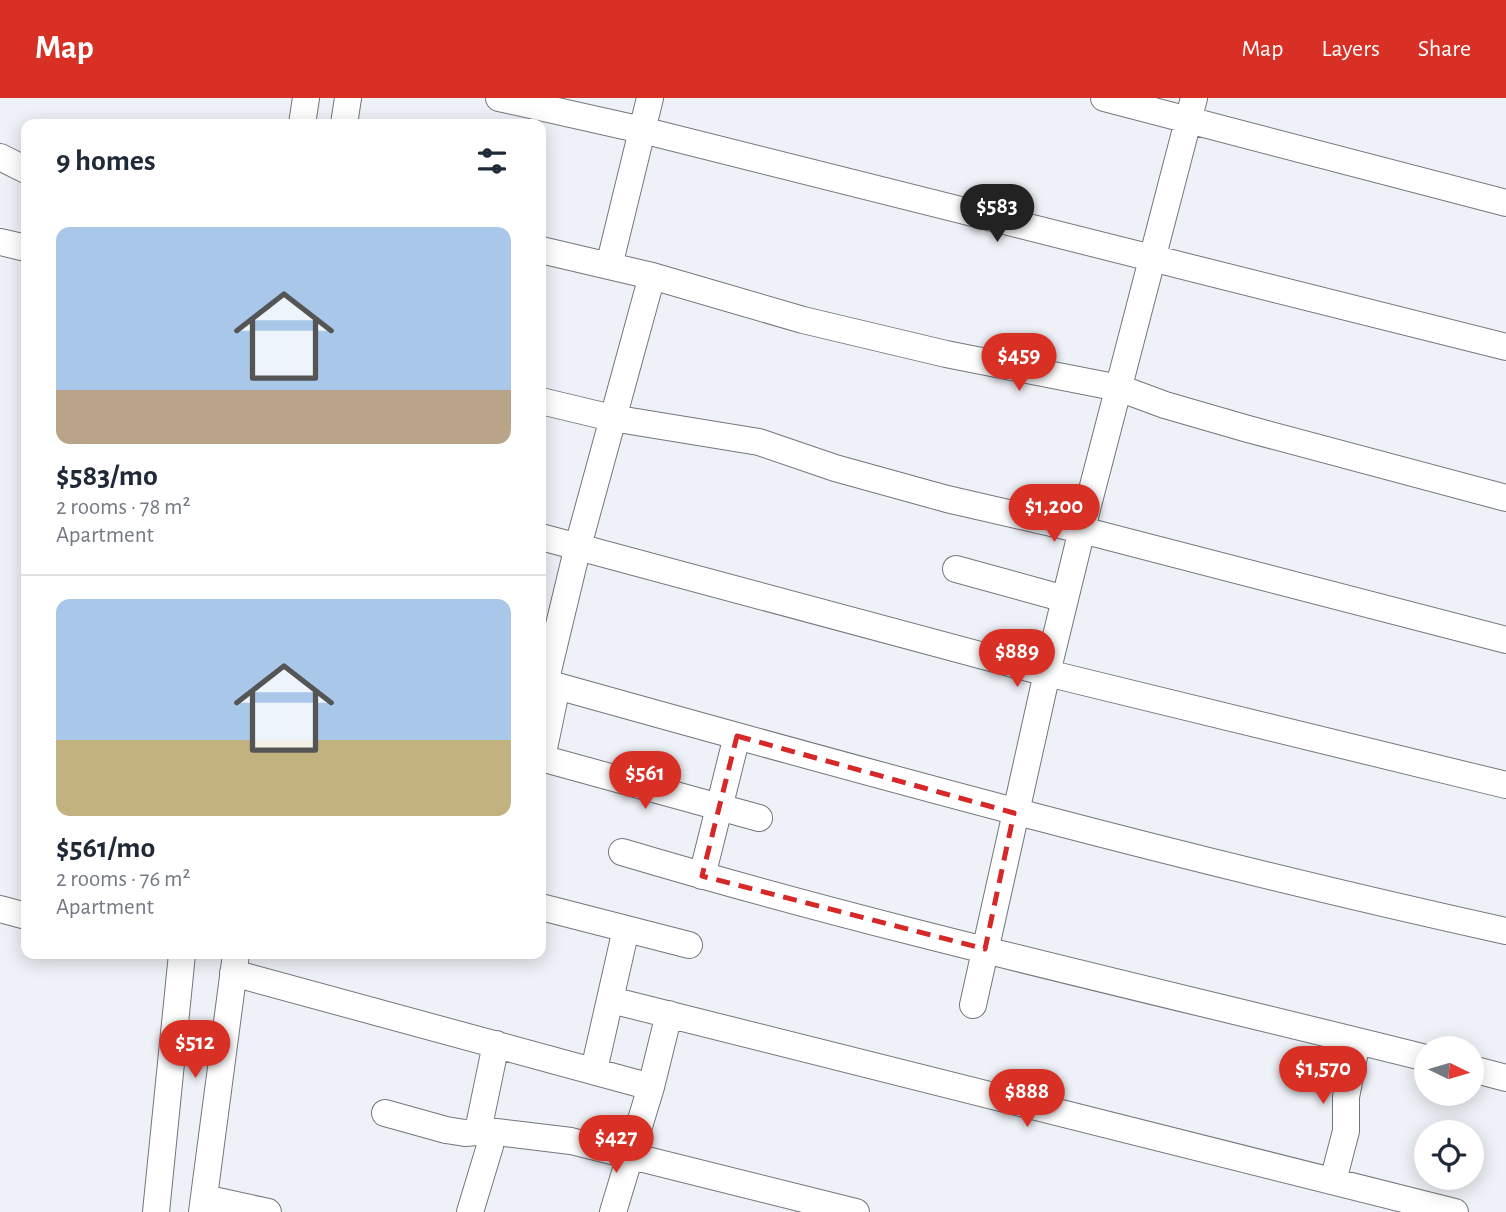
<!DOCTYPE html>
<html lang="en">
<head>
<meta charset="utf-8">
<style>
	:root { --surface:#fff; --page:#f2f2f3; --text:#1f2937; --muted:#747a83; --line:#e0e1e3; --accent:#d93025 }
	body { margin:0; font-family:"Alegreya Sans",sans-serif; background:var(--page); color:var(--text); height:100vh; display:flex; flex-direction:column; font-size:26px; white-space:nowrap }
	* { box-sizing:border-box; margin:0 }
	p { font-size:23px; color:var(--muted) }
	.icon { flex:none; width:38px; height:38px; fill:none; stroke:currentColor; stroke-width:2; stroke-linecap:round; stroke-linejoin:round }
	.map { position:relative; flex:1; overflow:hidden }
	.drawer { position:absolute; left:21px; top:21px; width:525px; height:840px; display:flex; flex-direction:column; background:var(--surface); border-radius:14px; box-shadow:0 4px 18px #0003 }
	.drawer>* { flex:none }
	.needle { width:46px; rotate:95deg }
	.controls { position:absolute; left:1414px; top:938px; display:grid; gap:14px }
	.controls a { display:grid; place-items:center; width:70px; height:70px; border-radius:50%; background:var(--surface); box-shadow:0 4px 18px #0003; font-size:35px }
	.price { position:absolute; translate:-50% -60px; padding:0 16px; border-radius:24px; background:var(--accent); color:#fff; font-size:23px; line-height:46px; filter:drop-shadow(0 2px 4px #0008) }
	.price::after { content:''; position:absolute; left:50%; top:42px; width:21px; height:16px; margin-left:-10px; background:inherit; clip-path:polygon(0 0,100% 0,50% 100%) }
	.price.on { background:#222; color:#fff }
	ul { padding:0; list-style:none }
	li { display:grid; align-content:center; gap:14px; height:371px; padding:0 35px }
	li+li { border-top:2px solid var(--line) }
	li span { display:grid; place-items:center; height:217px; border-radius:14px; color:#555 }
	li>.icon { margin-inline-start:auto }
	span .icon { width:126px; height:126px; fill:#fffc; stroke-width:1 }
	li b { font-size:30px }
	h2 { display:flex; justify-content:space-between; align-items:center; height:84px; padding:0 35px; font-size:30px }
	header { display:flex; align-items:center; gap:42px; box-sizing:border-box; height:98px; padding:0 35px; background:var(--accent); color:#fff }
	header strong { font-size:33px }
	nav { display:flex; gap:38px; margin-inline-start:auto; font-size:24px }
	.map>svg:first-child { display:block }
</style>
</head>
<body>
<header>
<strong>Map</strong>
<nav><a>Map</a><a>Layers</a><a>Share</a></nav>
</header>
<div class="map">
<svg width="1506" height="1114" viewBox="0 0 1506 1114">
	<rect width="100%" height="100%" fill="#eef1f7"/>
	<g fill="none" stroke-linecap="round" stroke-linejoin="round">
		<g stroke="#73767b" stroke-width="28">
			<path id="street" d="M499,0L642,32L1506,249
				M1104,0L1506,105
				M302,26L306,0
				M344,26L348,0
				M0,59L26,72
				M0,144L26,150
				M541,152L652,178L803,222L946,256L1119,290L1165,307L1248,331L1506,400
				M609,168L650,0
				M541,303L612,320L759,344L835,370L947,401L1082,432L1506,542
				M541,439L1047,575L1506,687
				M956,471L1065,501
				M541,580L557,588C872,676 1187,763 1506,833
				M546,581L578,448L652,178
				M541,660L759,720
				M542,660L557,588
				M622,754C887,833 1158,893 1426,960
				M702,778L737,638
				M541,809L689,847
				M0,811L26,818
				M233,875L651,989
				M611,902L1455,1114
				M973,907L1047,575L1087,411L1194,0
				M1472,971L1506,980
				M594,972L626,831
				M385,1015L446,1032L465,1035L488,1033L571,1043L856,1114
				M1333,1083L1346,1033V999L1357,943
				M204,1100L268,1114
				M156,1114L182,856
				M202,1114L236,856
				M470,1114L490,1048V1037L480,1023L496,946
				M613,1114L651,989L669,916"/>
		</g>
		<use href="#street" stroke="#fff" stroke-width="26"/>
	</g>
	<path fill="none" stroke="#d62828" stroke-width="5" stroke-dasharray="14 9" stroke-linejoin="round" d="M737,638L1014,715L985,851L702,778Z"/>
</svg>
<div class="controls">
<a><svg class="needle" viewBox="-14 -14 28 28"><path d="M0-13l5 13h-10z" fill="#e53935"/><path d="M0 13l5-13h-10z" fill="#747a83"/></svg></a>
<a><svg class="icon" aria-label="locate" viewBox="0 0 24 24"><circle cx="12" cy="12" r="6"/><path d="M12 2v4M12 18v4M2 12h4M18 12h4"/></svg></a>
</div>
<b class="price on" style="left:997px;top:146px">$583</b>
<b class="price" style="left:1019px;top:295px">$459</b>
<b class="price" style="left:1054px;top:446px">$1,200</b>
<b class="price" style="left:1017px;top:591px">$889</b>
<b class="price" style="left:645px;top:713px">$561</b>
<b class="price" style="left:195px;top:982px">$512</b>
<b class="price" style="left:1323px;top:1008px">$1,570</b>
<b class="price" style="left:1027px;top:1031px">$888</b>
<b class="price" style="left:616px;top:1077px">$427</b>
<section class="drawer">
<h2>9 homes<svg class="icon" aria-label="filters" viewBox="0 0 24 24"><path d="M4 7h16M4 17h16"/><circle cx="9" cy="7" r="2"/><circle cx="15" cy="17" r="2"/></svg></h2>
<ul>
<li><span style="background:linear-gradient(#a9c7e8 75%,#b9a48a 0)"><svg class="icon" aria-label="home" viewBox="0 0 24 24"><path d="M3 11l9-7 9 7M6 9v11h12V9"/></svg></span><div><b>$583/mo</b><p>2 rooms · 78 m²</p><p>Apartment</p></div></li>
<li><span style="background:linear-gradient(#a9c7e8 65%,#c2b280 0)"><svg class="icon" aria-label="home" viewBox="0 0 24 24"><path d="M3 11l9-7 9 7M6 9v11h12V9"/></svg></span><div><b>$561/mo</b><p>2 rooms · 76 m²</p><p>Apartment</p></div></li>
</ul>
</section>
</div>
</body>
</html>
